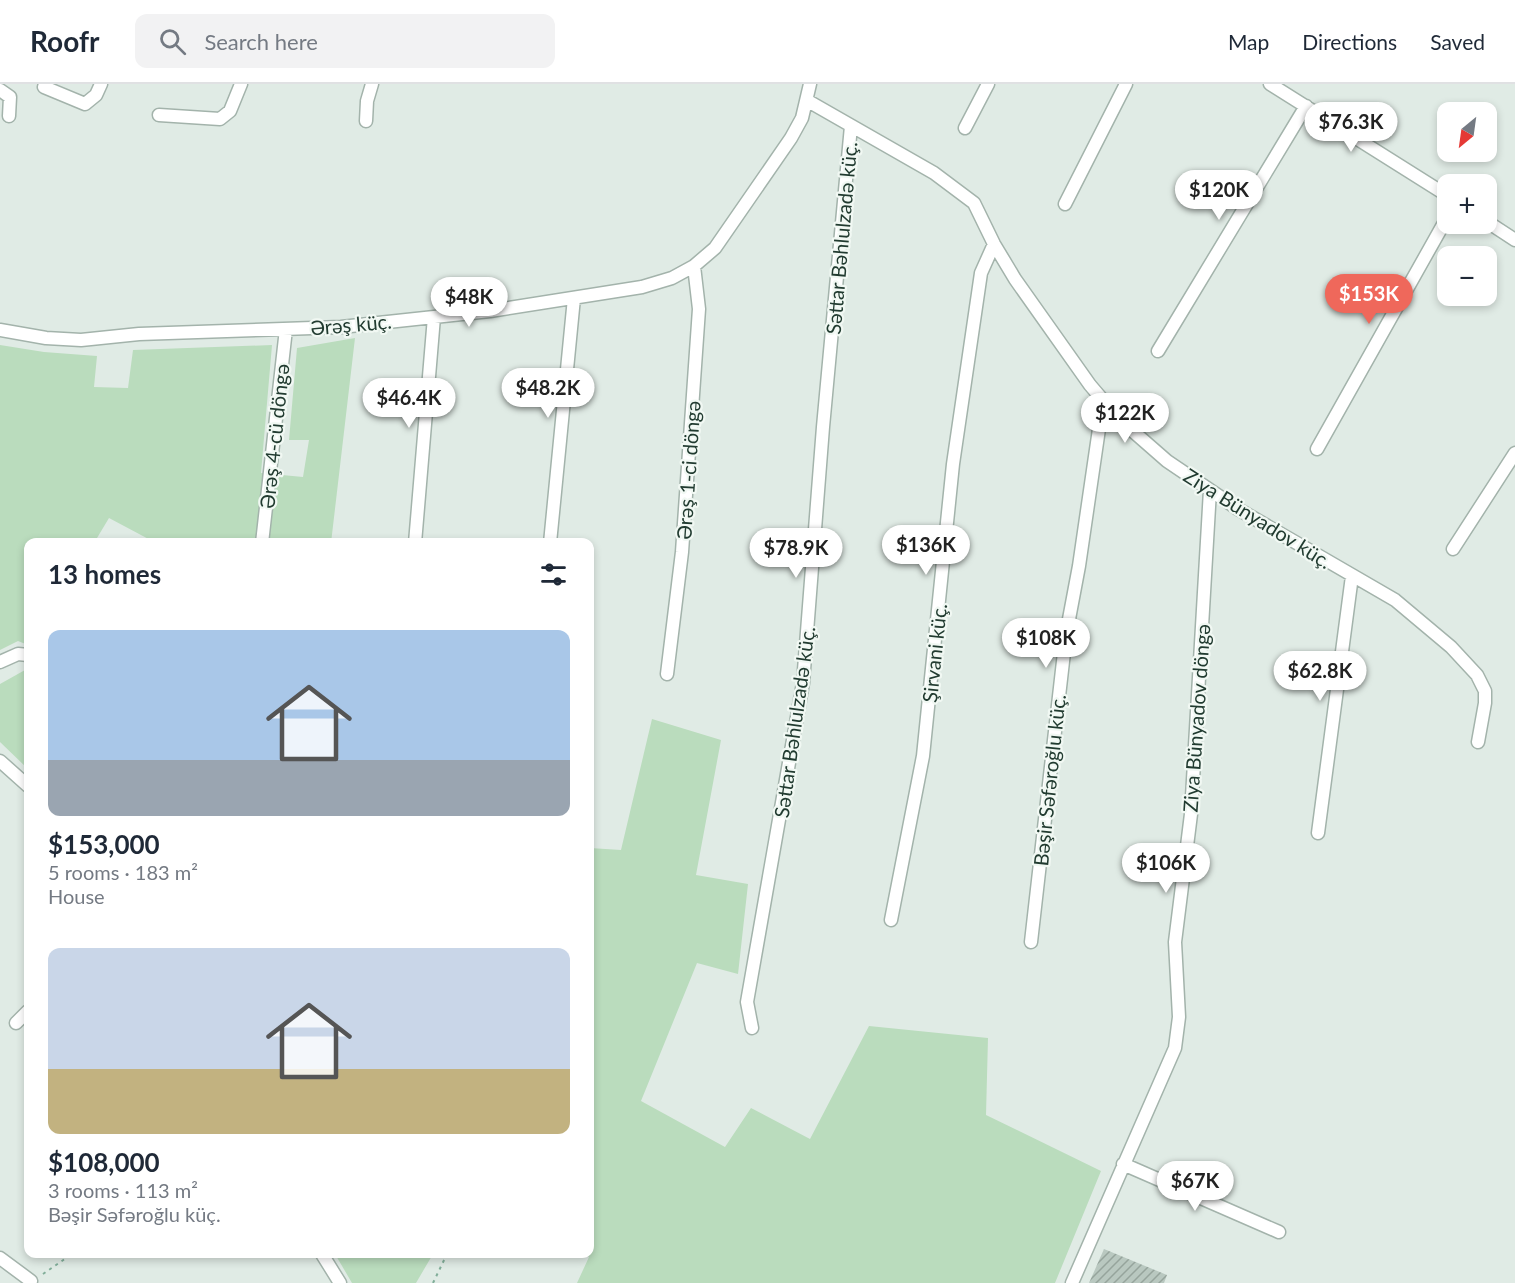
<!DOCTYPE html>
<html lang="en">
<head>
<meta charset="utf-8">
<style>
	:root { --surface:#fff; --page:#f2f2f3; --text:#1f2937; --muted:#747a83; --line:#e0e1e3; --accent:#ef685b }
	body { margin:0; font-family:Lato,sans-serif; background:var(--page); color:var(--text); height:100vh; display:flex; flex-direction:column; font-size:22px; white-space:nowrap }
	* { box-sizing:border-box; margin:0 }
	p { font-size:20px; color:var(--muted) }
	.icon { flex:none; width:33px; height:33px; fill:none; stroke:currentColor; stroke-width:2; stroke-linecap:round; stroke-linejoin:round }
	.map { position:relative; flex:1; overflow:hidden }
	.drawer { position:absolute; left:24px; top:454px; width:570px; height:720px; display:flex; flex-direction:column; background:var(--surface); border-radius:12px; box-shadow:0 3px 9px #0003 }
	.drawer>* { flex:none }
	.needle { width:39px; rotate:209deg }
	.controls { position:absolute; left:1437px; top:18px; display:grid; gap:12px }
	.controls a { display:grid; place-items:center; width:60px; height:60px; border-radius:12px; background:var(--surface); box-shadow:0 3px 9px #0003; font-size:30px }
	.price { position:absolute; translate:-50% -51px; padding:0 14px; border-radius:21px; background:#fff; color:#222; font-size:20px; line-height:39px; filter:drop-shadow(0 2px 3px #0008) }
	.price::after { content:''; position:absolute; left:50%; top:36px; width:18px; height:14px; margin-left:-9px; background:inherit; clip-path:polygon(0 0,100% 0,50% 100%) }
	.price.selected { background:var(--accent); color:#fff }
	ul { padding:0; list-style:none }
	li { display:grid; align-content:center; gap:12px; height:318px; padding:0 24px }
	li span { display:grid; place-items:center; height:186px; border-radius:12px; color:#555 }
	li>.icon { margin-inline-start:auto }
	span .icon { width:108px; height:108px; fill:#fffc; stroke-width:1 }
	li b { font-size:26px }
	h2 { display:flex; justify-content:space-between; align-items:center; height:72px; padding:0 24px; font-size:26px }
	header { display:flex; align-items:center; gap:36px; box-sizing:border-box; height:84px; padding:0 30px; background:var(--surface); border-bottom:2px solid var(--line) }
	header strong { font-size:28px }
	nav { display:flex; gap:33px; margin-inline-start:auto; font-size:21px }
	.search { width:420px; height:54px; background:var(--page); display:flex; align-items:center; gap:15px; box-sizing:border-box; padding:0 21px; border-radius:12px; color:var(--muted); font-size:22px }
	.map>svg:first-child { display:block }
</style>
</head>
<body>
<header>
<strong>Roofr</strong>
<div class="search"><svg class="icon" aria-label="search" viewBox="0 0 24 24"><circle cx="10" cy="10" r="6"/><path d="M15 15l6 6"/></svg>Search here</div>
<nav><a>Map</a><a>Directions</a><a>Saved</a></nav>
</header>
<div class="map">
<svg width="1515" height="1199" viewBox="0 0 1515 1199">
	<defs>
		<pattern id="building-hatch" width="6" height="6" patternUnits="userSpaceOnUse" patternTransform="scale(1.5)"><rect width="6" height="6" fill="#b9c8c0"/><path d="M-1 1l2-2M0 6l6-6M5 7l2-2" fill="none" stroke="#96a49c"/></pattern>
	</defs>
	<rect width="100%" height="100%" fill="#e0ebe5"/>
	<path fill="#badcbd" d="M355,254L331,459H156L109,434L94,459H28V561L18,557L0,566V261L44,268L97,272L94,303L128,304L133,266L272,261L261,389L303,393L309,356H289L297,264Z
		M25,586L28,589V685L0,658V600Z
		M652,635L721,656L696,791L748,800L738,890L697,879L641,1017L725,1063L751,1024L810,1055L869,942L988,954L986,1031L1101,1087L1055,1199H577L589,1173L585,1170H590V764L621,766Z
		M335,1170H433L416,1199H352Z"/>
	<path fill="url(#building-hatch)" d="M1104,1165L1167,1191L1164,1199H1089Z"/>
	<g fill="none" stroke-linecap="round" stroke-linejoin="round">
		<g stroke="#a3b3ab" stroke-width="15">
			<path id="street" d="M1270,0L1448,112
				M44,3L85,20L96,11L101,0
				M0,6L10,13L9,32
				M808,17L934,89L974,119L994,160L1015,195L1090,301L1119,335L1167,377L1238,425L1395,516L1451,563L1477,591L1485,607V619L1478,658
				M159,31L220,35L230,27L241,0
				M366,37L367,17L372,0
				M965,44L988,0
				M1065,120L1126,0
				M1486,137L1515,156
				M0,246L46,254L81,256L139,250L341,243L490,227L642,203L672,194L694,182L715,164L791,54L802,34L810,0
				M1158,267L1306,22
				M1317,365L1448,132
				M262,459L286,245
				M415,459L434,233
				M550,459L574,214
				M1453,465L1515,369
				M0,578L18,570L28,571
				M667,590L682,468L699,225L694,182
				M0,677L28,702
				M1318,749L1352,492
				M891,836L923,672L953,380L981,189L994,160
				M1031,858L1066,551L1079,482L1099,345L1106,321
				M16,939L28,927
				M752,944L747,918L803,599L823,343L851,42
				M1123,1080L1279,1148
				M322,1170L340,1199
				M0,1174L31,1197
				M1072,1199L1175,964L1179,933L1175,858L1191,730L1210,406"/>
		</g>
		<path stroke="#81ae99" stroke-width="2" stroke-dasharray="3 4.5" stroke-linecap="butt" d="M43,1190L72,1170
			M433,1199L447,1170"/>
		<use href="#street" stroke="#fff" stroke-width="12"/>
	</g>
	<g text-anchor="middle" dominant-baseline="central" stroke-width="4.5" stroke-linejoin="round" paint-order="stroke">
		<g font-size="20" fill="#213b30" stroke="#f1f8f3">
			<text transform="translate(841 154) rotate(-85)">Səttar Bəhlulzadə küç.</text>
			<text transform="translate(351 240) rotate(-5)">Ərəş küç.</text>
			<text transform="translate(274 352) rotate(-84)">Ərəş 4-cü döngə</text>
			<text transform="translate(688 386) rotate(-86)">Ərəş 1-ci döngə</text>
			<text transform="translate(1258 434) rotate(32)">Ziya Bünyadov küç.</text>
			<text transform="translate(934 569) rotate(-84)">Şirvani küç.</text>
			<text transform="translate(1196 634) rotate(-86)">Ziya Bünyadov döngə</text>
			<text transform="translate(794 638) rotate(-82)">Səttar Bəhlulzadə küç.</text>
			<text transform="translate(1049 696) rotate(-84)">Bəşir Səfəroğlu küç.</text>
		</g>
	</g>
</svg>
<div class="controls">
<a><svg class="needle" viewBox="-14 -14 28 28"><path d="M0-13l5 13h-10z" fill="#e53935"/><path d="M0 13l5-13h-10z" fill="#747a83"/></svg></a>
<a>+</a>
<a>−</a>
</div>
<b class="price" style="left:1351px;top:69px">$76.3K</b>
<b class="price" style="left:1219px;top:137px">$120K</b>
<b class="price selected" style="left:1369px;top:241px">$153K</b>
<b class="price" style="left:469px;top:244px">$48K</b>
<b class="price" style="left:548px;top:335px">$48.2K</b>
<b class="price" style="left:409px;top:345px">$46.4K</b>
<b class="price" style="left:1125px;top:360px">$122K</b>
<b class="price" style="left:926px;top:492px">$136K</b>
<b class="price" style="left:796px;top:495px">$78.9K</b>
<b class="price" style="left:1046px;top:585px">$108K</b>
<b class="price" style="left:1320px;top:618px">$62.8K</b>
<b class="price" style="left:1166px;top:810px">$106K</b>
<b class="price" style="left:1195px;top:1128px">$67K</b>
<section class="drawer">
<h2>13 homes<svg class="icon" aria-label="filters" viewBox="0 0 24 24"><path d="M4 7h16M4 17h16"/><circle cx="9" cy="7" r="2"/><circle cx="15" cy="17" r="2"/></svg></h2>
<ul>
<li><span style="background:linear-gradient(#a9c7e8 70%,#9aa5b1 0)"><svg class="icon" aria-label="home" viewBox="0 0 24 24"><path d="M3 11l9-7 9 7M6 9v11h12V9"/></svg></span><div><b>$153,000</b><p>5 rooms · 183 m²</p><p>House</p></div></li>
<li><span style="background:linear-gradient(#c9d6e8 65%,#c2b280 0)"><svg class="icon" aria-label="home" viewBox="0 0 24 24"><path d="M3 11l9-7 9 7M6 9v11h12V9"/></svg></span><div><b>$108,000</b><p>3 rooms · 113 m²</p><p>Bəşir Səfəroğlu küç.</p></div></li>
</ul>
</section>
</div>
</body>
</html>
